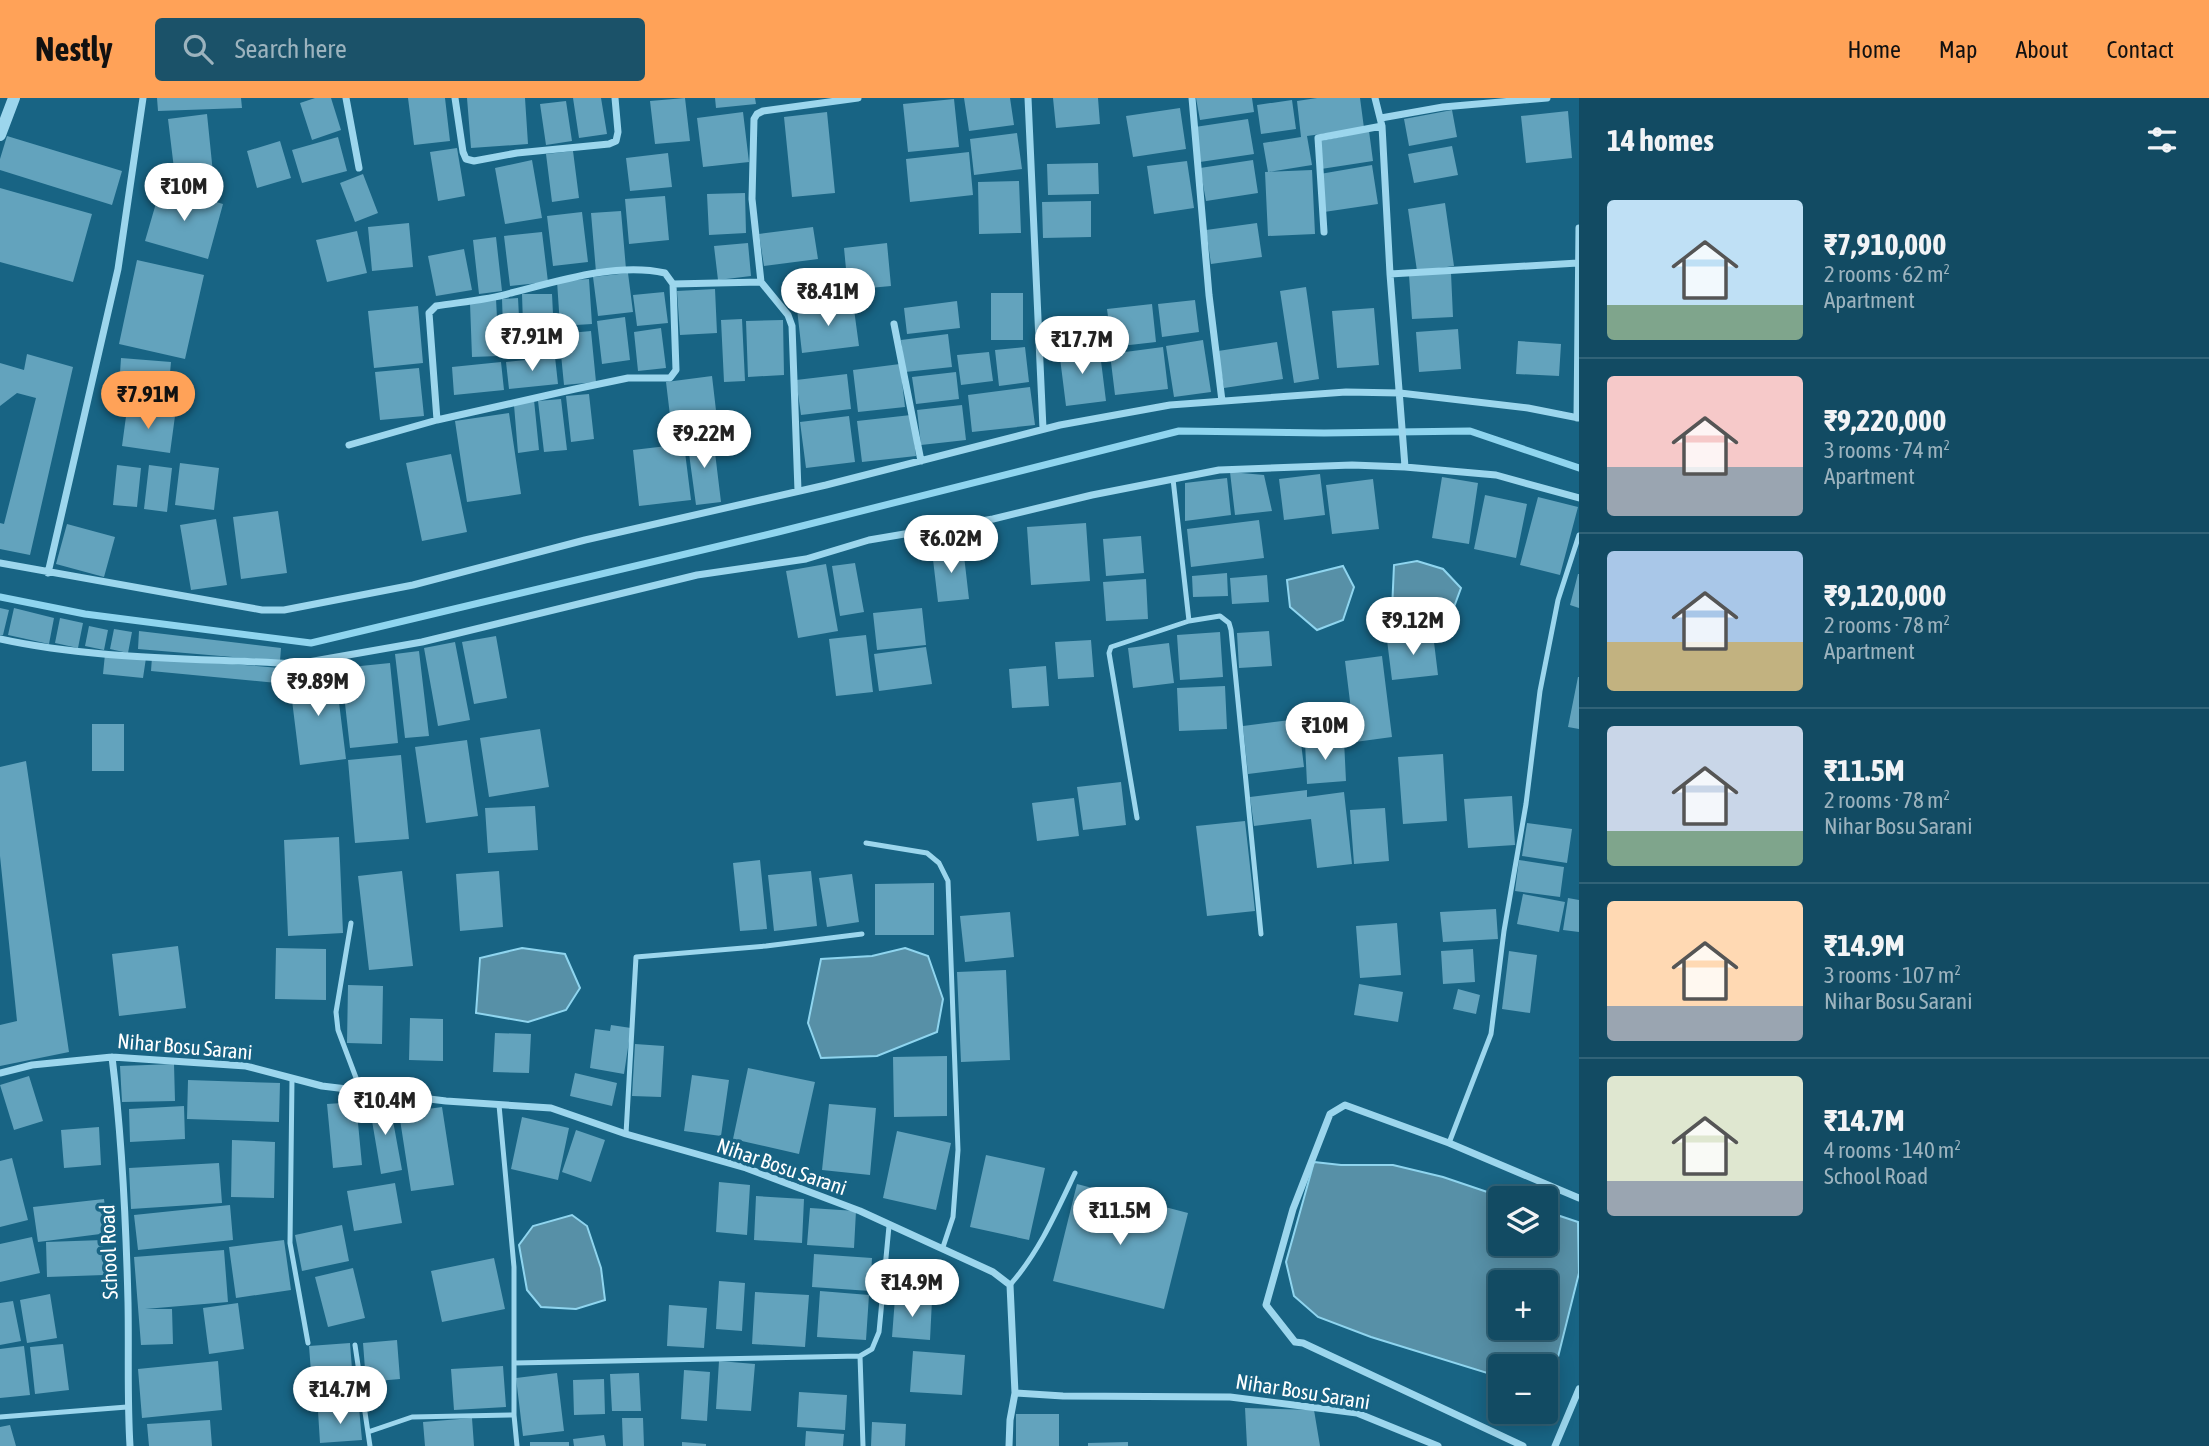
<!DOCTYPE html>
<html lang="en">
<head>
<meta charset="utf-8">
<style>
	:root { --surface:#124b63; --page:#1b5269; --text:#f1f3f6; --muted:#9cb3be; --line:#316378; --accent:#ffa258 }
	body { margin:0; font-family:"Asap Condensed",sans-serif; background:var(--page); color:var(--text); height:100vh; display:flex; flex-direction:column; font-size:26px; white-space:nowrap }
	* { box-sizing:border-box; margin:0 }
	p { font-size:23px; color:var(--muted) }
	.icon { flex:none; width:38px; height:38px; fill:none; stroke:currentColor; stroke-width:2; stroke-linecap:round; stroke-linejoin:round }
	.map { position:relative; flex:1; overflow:hidden }
	.side { display:flex; flex-direction:column; background:var(--surface); width:630px }
	.side>* { flex:none }
	.tools { position:absolute; left:1488px; top:1088px; display:grid; gap:14px }
	.tools a { display:grid; place-items:center; width:70px; height:70px; border-radius:7px; background:var(--surface); box-shadow:0 4px 18px #0003,0 0 0 2px var(--line); font-size:35px }
	.price { position:absolute; translate:-50% -60px; padding:0 16px; border-radius:24px; background:#fff; color:#222; font-size:23px; line-height:46px; filter:drop-shadow(0 2px 4px #0008) }
	.price::after { content:''; position:absolute; left:50%; top:42px; width:21px; height:16px; margin-left:-10px; background:inherit; clip-path:polygon(0 0,100% 0,50% 100%) }
	.price.current { background:var(--accent); color:#111 }
	ul { padding:0; list-style:none }
	li { display:flex; align-items:center; gap:21px; height:175px; padding:0 28px }
	li+li { border-top:2px solid var(--line) }
	li span { display:grid; place-items:center; flex:none; width:196px; height:140px; border-radius:7px; color:#555 }
	li>.icon { margin-inline-start:auto }
	span .icon { width:84px; height:84px; fill:#fffc; stroke-width:1 }
	li b { font-size:30px }
	h2 { display:flex; justify-content:space-between; align-items:center; height:84px; padding:0 28px; font-size:30px }
	header { display:flex; align-items:center; gap:42px; box-sizing:border-box; height:98px; padding:0 35px; background:var(--accent); color:#111 }
	header strong { font-size:33px }
	nav { display:flex; gap:38px; margin-inline-start:auto; font-size:24px }
	.search { width:490px; height:63px; background:var(--page); display:flex; align-items:center; gap:18px; box-sizing:border-box; padding:0 24px; border-radius:7px; color:var(--muted); font-size:26px }
	main { display:flex; flex:1; min-height:0 }
	.map>svg:first-child { display:block }
</style>
</head>
<body>
<header>
<strong>Nestly</strong>
<div class="search"><svg class="icon" aria-label="search" viewBox="0 0 24 24"><circle cx="10" cy="10" r="6"/><path d="M15 15l6 6"/></svg>Search here</div>
<nav><a>Home</a><a>Map</a><a>About</a><a>Contact</a></nav>
</header>
<main>
<div class="map">
<svg width="1579" height="1348" viewBox="0 0 1579 1348">
	<rect width="100%" height="100%" fill="#186484"/>
	<path fill="#5790a7" stroke="#8fd5ef" stroke-width="2" fill-rule="evenodd" d="M1417,463L1443,471L1461,490L1451,517L1424,527L1392,512L1394,467Z
		M1343,468L1354,489L1343,522L1317,532L1290,509L1287,482Z
		M522,850L565,856L580,890L566,912L528,924L476,915L480,860Z
		M905,850L928,858L943,901L937,934L877,958L821,960L808,925L821,861L872,858Z
		M1314,1064L1341,1067H1393L1443,1079L1508,1101H1500V1146H1545V1113L1578,1124L1579,1175L1556,1267L1545,1279V1269H1500V1279L1371,1239L1318,1219L1294,1198L1286,1164ZM1500,1185H1545V1230H1500Z
		M572,1117L587,1128L601,1170L605,1202L576,1211L541,1209L527,1192L519,1147L533,1128Z"/>
	<g fill="none" stroke-linecap="round" stroke-linejoin="round">
		<path stroke="#8fd5ef" stroke-width="7" d="M0,499L85,516L311,545L778,434L1179,333L1324,335L1470,333L1579,370"/>
	</g>
	<path fill="#63a3bd" d="M157,0H241L242,10L158,13Z
		M315,0H331L341,32L312,42L300,5Z
		M408,0H445L450,43L414,47Z
		M467,0H525L528,46L471,50Z
		M573,0H601L607,36L579,40Z
		M685,0L690,43L655,46L650,3Z
		M715,0H755L756,6L716,10Z
		M964,0H1010L1014,27L969,33Z
		M1053,0H1098L1100,26L1056,30Z
		M1196,0H1252L1254,14L1200,22Z
		M1317,0H1360L1364,30L1307,38L1312,67L1268,74L1263,45L1301,39L1297,3Z
		M954,1L959,49L908,54L903,6Z
		M1292,2L1296,31L1261,36L1257,7Z
		M566,3L572,43L546,47L540,6Z
		M1180,10L1186,51L1133,59L1126,18Z
		M1452,12L1457,39L1409,48L1404,21Z
		M1568,13L1572,60L1526,65L1521,18Z
		M743,14L749,64L703,69L697,20Z
		M827,14L835,95L792,99L784,19Z
		M207,16L213,75L175,79L168,21Z
		M1248,21L1254,56L1200,64L1195,29Z
		M1369,33L1373,63L1321,71V43Z
		M1017,35L1022,71L974,77L970,41Z
		M7,38L122,73L112,107L0,72V61Z
		M338,39L347,73L302,85L292,52Z
		M280,43L291,80L257,90L247,53Z
		M1452,48L1458,77L1414,85L1408,56Z
		M457,50L465,98L438,103L430,54Z
		M573,53L579,100L552,104L546,56Z
		M969,54L973,97L910,104L906,61Z
		M668,55L672,89L630,93L626,60Z
		M532,62L542,120L505,126L495,70Z
		M1253,62L1258,95L1206,103L1200,70Z
		M1187,63L1194,110L1154,116L1147,68Z
		M1098,65L1099,96L1048,97L1047,66Z
		M1372,67L1378,106L1324,114L1320,76Z
		M1312,72L1315,136L1268,138L1265,74Z
		M363,76L378,115L355,124L340,85Z
		M1019,83L1021,135L979,136L978,84Z
		M161,88L223,106L208,161L145,143Z
		M0,90L92,116L73,184L0,164Z
		M745,95L746,135L709,137L707,96Z
		M665,98L669,142L629,146L625,101Z
		M1091,103V139L1043,140L1042,104Z
		M1445,105L1454,168L1417,173L1408,111Z
		M621,113L626,171L596,174L591,115Z
		M582,114L588,164L553,168L547,118Z
		M409,125L413,169L372,173L368,129Z
		M1257,125L1262,159L1211,166L1206,132Z
		M813,129L818,161L764,168L759,136Z
		M357,133L367,175L327,184L316,142Z
		M542,134L548,184L510,188L504,138Z
		M496,139L502,193L479,196L473,142Z
		M748,145L751,178L718,182L714,148Z
		M887,145L891,188L848,192L844,150Z
		M464,151L472,192L436,198L428,158Z
		M137,162L204,177L185,261L119,246Z
		M628,175L633,214L598,218L593,179Z
		M1451,175L1453,219L1412,221L1409,177Z
		M589,181L592,226L560,228L557,183Z
		M1306,189L1319,281L1294,285L1280,193Z
		M715,191L717,235L680,237L677,193Z
		M664,194L668,225L637,228L633,197Z
		M991,195H1023V242H991Z
		M522,196H552L555,256L524,257Z
		M518,200L521,257L504,258L502,201Z
		M496,201L499,258L472,259L470,205Z
		M1195,202L1199,234L1162,239L1158,206Z
		M957,203L960,230L907,236L904,210Z
		M853,204L859,248L802,255L797,211Z
		M1152,206L1156,244L1112,249L1107,211Z
		M418,208L423,265L374,270L368,213Z
		M1374,210L1379,267L1337,270L1332,213Z
		M625,219L630,262L602,266L597,223Z
		M742,221L745,283L724,284L721,222Z
		M783,222L784,277L748,279L746,223Z
		M661,230L666,270L638,273L634,234Z
		M1458,231L1461,271L1419,274L1416,234Z
		M591,233L596,284L564,287L559,236Z
		M948,236L952,269L905,274L901,242Z
		M1203,242L1211,294L1174,299L1166,248Z
		M1518,243L1561,246L1559,278L1516,276Z
		M1277,244L1283,281L1224,290L1218,253Z
		M1099,247L1106,303L1066,308L1059,252Z
		M1025,249L1029,284L999,288L995,252Z
		M1163,249L1168,291L1115,297L1110,256Z
		M989,254L993,283L961,287L957,257Z
		M27,256L73,269L30,457L0,451V425L4,426L36,300L17,295L0,308V265L24,272Z
		M555,259L558,286L509,291L506,264Z
		M121,260L171,264L167,309L118,305Z
		M501,264L504,292L454,297L452,269Z
		M900,266L905,309L858,314L853,272Z
		M419,270L424,318L380,322L375,274Z
		M956,274L959,301L916,306L912,279Z
		M847,276L851,311L801,317L796,282Z
		M712,278L717,321L671,326L666,284Z
		M1030,289L1035,327L972,334L968,297Z
		M589,296L594,341L571,344L566,298Z
		M561,301L567,352L544,354L538,303Z
		M534,302L539,352L518,355L514,307Z
		M962,307L966,342L921,347L917,312Z
		M127,311L175,318L170,355L122,348Z
		M509,315L521,396L467,404L455,323Z
		M911,317L916,358L862,364L857,323Z
		M849,318L855,364L806,370L800,324Z
		M713,338L721,404L696,407L687,341Z
		M684,346L691,402L639,408L633,352Z
		M451,356L467,434L422,443L406,365Z
		M180,365L219,370L214,412L175,407Z
		M117,367L141,370L137,409L113,407Z
		M149,367L172,370L167,414L144,411Z
		M1230,374L1264,377L1272,413L1235,417Z
		M1320,376L1325,417L1284,422L1279,381Z
		M1442,379L1478,385L1469,446L1432,440Z
		M1227,380L1231,417L1185,423V385Z
		M1373,381L1379,431L1332,436L1326,387Z
		M1485,397L1527,406L1516,460L1474,451Z
		M1538,399L1578,409L1560,477L1520,467Z
		M278,413L287,475L241,481L233,419Z
		M216,421L227,487L191,492L180,427Z
		M1259,422L1264,460L1191,469L1187,431Z
		M1086,425L1090,483L1031,487L1027,429Z
		M67,426L115,439L104,479L56,466Z
		M1141,438L1144,475L1106,478L1103,441Z
		M963,449L969,501L938,504L932,453Z
		M855,465L864,514L840,518L832,468Z
		M826,466L838,533L798,540L786,473Z
		M1227,475L1228,498L1193,499L1192,478Z
		M1578,476H1579V510L1570,507Z
		M1267,477L1269,504L1232,506L1230,480Z
		M1146,481L1148,521L1106,523L1103,484Z
		M0,510L9,512L3,537H0Z
		M14,510L54,520L49,546L8,537Z
		M922,510L926,547L877,552L873,515Z
		M60,520L83,525L78,550L55,545Z
		M89,528L108,532L104,552L85,548Z
		M114,531L132,534L128,555L110,551Z
		M139,533L281,550L280,563L138,551Z
		M1269,533L1272,568L1239,570L1237,535Z
		M1220,534L1223,579L1180,582L1177,537Z
		M1433,536L1438,577L1392,582L1387,542Z
		M866,537L873,594L836,598L829,541Z
		M496,538L507,600L474,606L462,544Z
		M1091,542L1094,579L1058,581L1055,544Z
		M455,544L470,622L438,628L424,550Z
		M1169,545L1174,585L1133,590L1128,550Z
		M926,549L932,586L879,593L874,556Z
		M419,553L429,638L405,640L395,556Z
		M105,556L146,560L143,580L103,576Z
		M1382,558L1392,639L1355,644L1345,563Z
		M152,559L279,570L277,585L151,573Z
		M390,565L398,645L350,650L341,570Z
		M1046,568L1049,608L1012,610L1009,571Z
		M335,572L346,661L300,667L289,578Z
		M1578,579H1579V631L1568,629Z
		M1225,588L1227,631L1179,633L1177,590Z
		M1298,621L1304,669L1248,676L1243,628Z
		M92,626H124V673H92Z
		M540,631L549,689L489,699L480,640Z
		M467,642L478,718L426,725L415,649Z
		M1344,642L1346,683L1307,686L1305,644Z
		M1443,656L1447,723L1403,726L1398,659Z
		M401,657L409,741L355,745L348,662Z
		M26,663L69,954L0,968V927L17,923L0,758V669Z
		M1121,684L1126,727L1083,732L1077,689Z
		M1307,692V699L1344,694L1352,766L1317,770L1311,721L1254,728L1250,699Z
		M1512,698L1515,747L1468,750L1464,701Z
		M1074,700L1079,738L1037,743L1032,705Z
		M535,708L538,752L488,755L485,710Z
		M1385,710L1389,763L1354,766L1350,712Z
		M1245,723L1255,813L1207,818L1196,728Z
		M1527,725L1572,731L1567,765L1522,758Z
		M339,739L343,835L288,838L284,742Z
		M760,762L767,831L740,833L733,765Z
		M1519,762L1564,769L1560,799L1515,793Z
		M402,773L413,868L369,872L358,778Z
		M499,773L503,829L460,833L456,776Z
		M811,773L817,828L774,833L768,777Z
		M852,776L859,824L827,829L819,780Z
		M934,785V837H875V786Z
		M1523,796L1565,804L1559,834L1517,826Z
		M1568,800L1579,802V834L1563,832Z
		M1496,811L1498,841L1443,844L1440,814Z
		M1010,814L1014,859L965,864L960,818Z
		M1397,825L1401,877L1360,880L1356,828Z
		M178,848L186,910L119,918L112,856Z
		M276,850L326,851V902L275,901Z
		M1473,851L1475,884L1443,886L1441,853Z
		M1509,853L1537,857L1530,915L1502,911Z
		M1006,872L1010,962L961,964L957,874Z
		M1359,886L1403,894L1398,924L1354,917Z
		M348,887L383,888L382,946L347,945Z
		M1458,891L1480,897L1476,916L1453,911Z
		M410,920L443,921V963L409,962Z
		M611,927L631,930L624,976L590,970L595,931L610,933Z
		M495,935L531,936L529,975L493,974Z
		M635,946L664,948L661,999L632,998Z
		M947,958V1018L894,1019L893,959Z
		M174,966L175,1003L122,1004L120,968Z
		M748,970L815,984L799,1056L733,1041Z
		M575,975L617,985L612,1008L570,998Z
		M692,977L729,982L721,1038L684,1033Z
		M29,978L43,1023L14,1032L0,987Z
		M188,982L280,985L279,1024L187,1021Z
		M389,1001L402,1072L381,1076L369,1005Z
		M356,1004L362,1067L333,1070L327,1006Z
		M829,1006L876,1010L870,1077L822,1072Z
		M184,1008L185,1041L130,1044L129,1011Z
		M442,1009L454,1087L411,1093L399,1015Z
		M522,1019L569,1030L558,1082L511,1071Z
		M99,1029L101,1067L64,1070L61,1032Z
		M576,1032L605,1042L591,1084L562,1074Z
		M897,1033L951,1045L936,1112L883,1100Z
		M232,1042L275,1044L274,1100L231,1099Z
		M986,1057L1045,1070L1029,1142L970,1129Z
		M12,1060L28,1122L0,1129V1063Z
		M219,1065L222,1105L131,1111L129,1070Z
		M719,1084L750,1087L747,1137L716,1134Z
		M395,1085L402,1125L354,1133L347,1093Z
		M1077,1086L1188,1115L1164,1211L1053,1183Z
		M756,1098L804,1101L802,1145L754,1142Z
		M104,1101L108,1135L38,1144L33,1109Z
		M230,1107L233,1142L138,1152L134,1117Z
		M810,1110L856,1113L854,1150L807,1147Z
		M342,1127L349,1163L302,1173L295,1137Z
		M32,1139L40,1175L0,1184V1146Z
		M103,1142L104,1177L47,1179L46,1144Z
		M284,1142L291,1192L236,1200L229,1149Z
		M224,1152L228,1204L145,1211H172L173,1246L141,1247L134,1159Z
		M814,1156L872,1160L870,1193L812,1189Z
		M494,1160L505,1211L442,1224L431,1173Z
		M353,1170L365,1220L328,1229L315,1179Z
		M719,1183L745,1185L742,1233L716,1231Z
		M820,1193L869,1197L866,1242L817,1239Z
		M755,1194L809,1197L805,1249L752,1246Z
		M50,1196L57,1240L27,1245L20,1202Z
		M895,1200L932,1202L930,1242L892,1239Z
		M13,1203L21,1243L0,1247V1205Z
		M238,1205L244,1251L209,1256L203,1210Z
		M669,1207L707,1210L704,1250L667,1248Z
		M397,1242L400,1281L366,1284L363,1245Z
		M350,1245L352,1271L311,1274L309,1248Z
		M63,1246L69,1292L35,1296L30,1249Z
		M24,1248L30,1297L0,1300V1251Z
		M913,1253L965,1257L962,1297L910,1294Z
		M218,1263L222,1312L142,1320L138,1271Z
		M719,1263L755,1266L751,1313L716,1311Z
		M503,1268L506,1309L454,1312L451,1271Z
		M684,1272L710,1274L707,1323L681,1321Z
		M557,1275L564,1333L523,1338L516,1280Z
		M639,1275L641,1313H612L610,1276Z
		M350,1277L352,1308L314,1311L311,1280Z
		M604,1281L605,1316L574,1317L573,1282Z
		M799,1294L847,1297L845,1332L797,1329Z
		M359,1310L362,1342L320,1345L318,1313Z
		M1245,1310L1314,1312L1320,1348H1247Z
		M1016,1316H1059V1348H1016Z
		M472,1320L474,1348H425L423,1324Z
		M622,1320H643L644,1348H623Z
		M210,1322L212,1348H149L147,1326Z
		M872,1324L906,1326L905,1348H871Z
		M10,1327L16,1348H0V1329Z
		M806,1333L844,1336L843,1348H805Z
		M604,1337L606,1348H574L573,1341Z
		M530,1344H569V1348H530Z
		M682,1344L706,1346V1348H682Z
		M1128,1344V1348H1088V1345Z"/>
	<g fill="none" stroke-linecap="round" stroke-linejoin="round">
		<path stroke="#9cd6ed" stroke-width="5" d="M1173,381L1189,523L1220,518L1229,525L1231,532L1261,836
			M1137,720L1109,555L1111,549L1189,523
			M866,745L927,755L939,765L948,783L958,1052L953,1119L943,1149
			M351,825L336,914L338,932L361,993
			M292,981L290,1145L308,1245
			M499,1007L514,1169V1317L517,1348
			M626,1036L636,859L766,848L862,836
			M1449,1045L1491,936L1504,833L1526,706L1540,593L1558,502L1579,437
			M1010,1187C1039,1154 1056,1115 1075,1075
			M355,1247L370,1348
			M860,1258L872,1251L879,1234L889,1128
			M514,1265L860,1258L863,1348
			M0,1319L127,1309
			M368,1334L412,1319L514,1317"/>
		<path stroke="#9cd6ed" stroke-width="7" d="M346,0L359,70
			M455,0L463,54L466,61L474,63L517,55L609,46L616,43L618,34L615,0
			M1028,0L1043,331
			M1192,0L1209,197L1222,303
			M1375,0L1382,28L1390,176L1405,369
			M1381,20L1443,9L1547,0
			M1324,134L1318,40L1382,28
			M1390,176L1578,165
			M761,184L788,217L792,228L798,393
			M894,226L921,363
			M1577,320L1579,130
			M437,322L429,215L436,208C461,204 487,202 511,195C558,183 617,164 665,175L673,186L761,184L752,101L754,21L757,16L763,13L858,0
			M349,347L437,322L575,291L628,280H670L676,272L673,186
			M0,465L262,512H284L413,487L585,442L826,387L1060,327L1170,307L1346,294L1400,295L1528,310L1579,320
			M48,475L118,171L143,0
			M0,541C95,562 200,560 297,566L422,544L697,477L806,461L869,442L993,421L1092,397L1219,372L1352,367L1405,369L1496,377L1579,400
			M112,959C122,1040 126,1122 128,1204C129,1252 127,1300 130,1348
			M0,975L32,967L112,959L246,968L322,988L446,1003L551,1010L626,1036L746,1070L860,1113L993,1174L1010,1187L1015,1295L1063,1298L1230,1299L1357,1315L1438,1348
			M1009,1348L1010,1322L1015,1295
			M1523,1348L1303,1245L1295,1244L1266,1207L1293,1111L1330,1016L1345,1007L1449,1045L1579,1100
			M1555,1348L1579,1291"/>
		<path stroke="#9cd6ed" stroke-width="12" d="M0,37L14,0"/>
	</g>
	<g text-anchor="middle" dominant-baseline="central" stroke-width="7" stroke-linejoin="round" paint-order="stroke">
		<g font-size="21" fill="#fff" stroke="#186484">
			<text transform="translate(185 948) rotate(5)">Nihar Bosu Sarani</text>
			<text transform="translate(782 1068) rotate(19)">Nihar Bosu Sarani</text>
			<text transform="translate(108 1154) rotate(-92)">School Road</text>
			<text transform="translate(1303 1293) rotate(9)">Nihar Bosu Sarani</text>
		</g>
	</g>
</svg>
<div class="tools">
<a><svg class="icon" aria-label="layers" viewBox="0 0 24 24"><path d="M12 4l9 5-9 5-9-5zM3 14l9 5 9-5"/></svg></a>
<a>+</a>
<a>−</a>
</div>
<b class="price" style="left:184px;top:125px">₹10M</b>
<b class="price" style="left:828px;top:230px">₹8.41M</b>
<b class="price" style="left:532px;top:275px">₹7.91M</b>
<b class="price" style="left:1082px;top:278px">₹17.7M</b>
<b class="price current" style="left:148px;top:333px">₹7.91M</b>
<b class="price" style="left:704px;top:372px">₹9.22M</b>
<b class="price" style="left:951px;top:477px">₹6.02M</b>
<b class="price" style="left:1413px;top:559px">₹9.12M</b>
<b class="price" style="left:318px;top:620px">₹9.89M</b>
<b class="price" style="left:1325px;top:664px">₹10M</b>
<b class="price" style="left:385px;top:1039px">₹10.4M</b>
<b class="price" style="left:1120px;top:1149px">₹11.5M</b>
<b class="price" style="left:912px;top:1221px">₹14.9M</b>
<b class="price" style="left:340px;top:1328px">₹14.7M</b>
</div>
<section class="side">
<h2>14 homes<svg class="icon" aria-label="filters" viewBox="0 0 24 24"><path d="M4 7h16M4 17h16"/><circle cx="9" cy="7" r="2"/><circle cx="15" cy="17" r="2"/></svg></h2>
<ul>
<li><span style="background:linear-gradient(#bfe0f5 75%,#7fa58c 0)"><svg class="icon" aria-label="home" viewBox="0 0 24 24"><path d="M3 11l9-7 9 7M6 9v11h12V9"/></svg></span><div><b>₹7,910,000</b><p>2 rooms · 62 m²</p><p>Apartment</p></div></li>
<li><span style="background:linear-gradient(#f6c9c9 65%,#9aa5b1 0)"><svg class="icon" aria-label="home" viewBox="0 0 24 24"><path d="M3 11l9-7 9 7M6 9v11h12V9"/></svg></span><div><b>₹9,220,000</b><p>3 rooms · 74 m²</p><p>Apartment</p></div></li>
<li><span style="background:linear-gradient(#a9c7e8 65%,#c2b280 0)"><svg class="icon" aria-label="home" viewBox="0 0 24 24"><path d="M3 11l9-7 9 7M6 9v11h12V9"/></svg></span><div><b>₹9,120,000</b><p>2 rooms · 78 m²</p><p>Apartment</p></div></li>
<li><span style="background:linear-gradient(#c9d6e8 75%,#7fa58c 0)"><svg class="icon" aria-label="home" viewBox="0 0 24 24"><path d="M3 11l9-7 9 7M6 9v11h12V9"/></svg></span><div><b>₹11.5M</b><p>2 rooms · 78 m²</p><p>Nihar Bosu Sarani</p></div></li>
<li><span style="background:linear-gradient(#ffd9b3 75%,#9aa5b1 0)"><svg class="icon" aria-label="home" viewBox="0 0 24 24"><path d="M3 11l9-7 9 7M6 9v11h12V9"/></svg></span><div><b>₹14.9M</b><p>3 rooms · 107 m²</p><p>Nihar Bosu Sarani</p></div></li>
<li><span style="background:linear-gradient(#dfe7d0 75%,#9aa5b1 0)"><svg class="icon" aria-label="home" viewBox="0 0 24 24"><path d="M3 11l9-7 9 7M6 9v11h12V9"/></svg></span><div><b>₹14.7M</b><p>4 rooms · 140 m²</p><p>School Road</p></div></li>
</ul>
</section>
</main>
</body>
</html>
